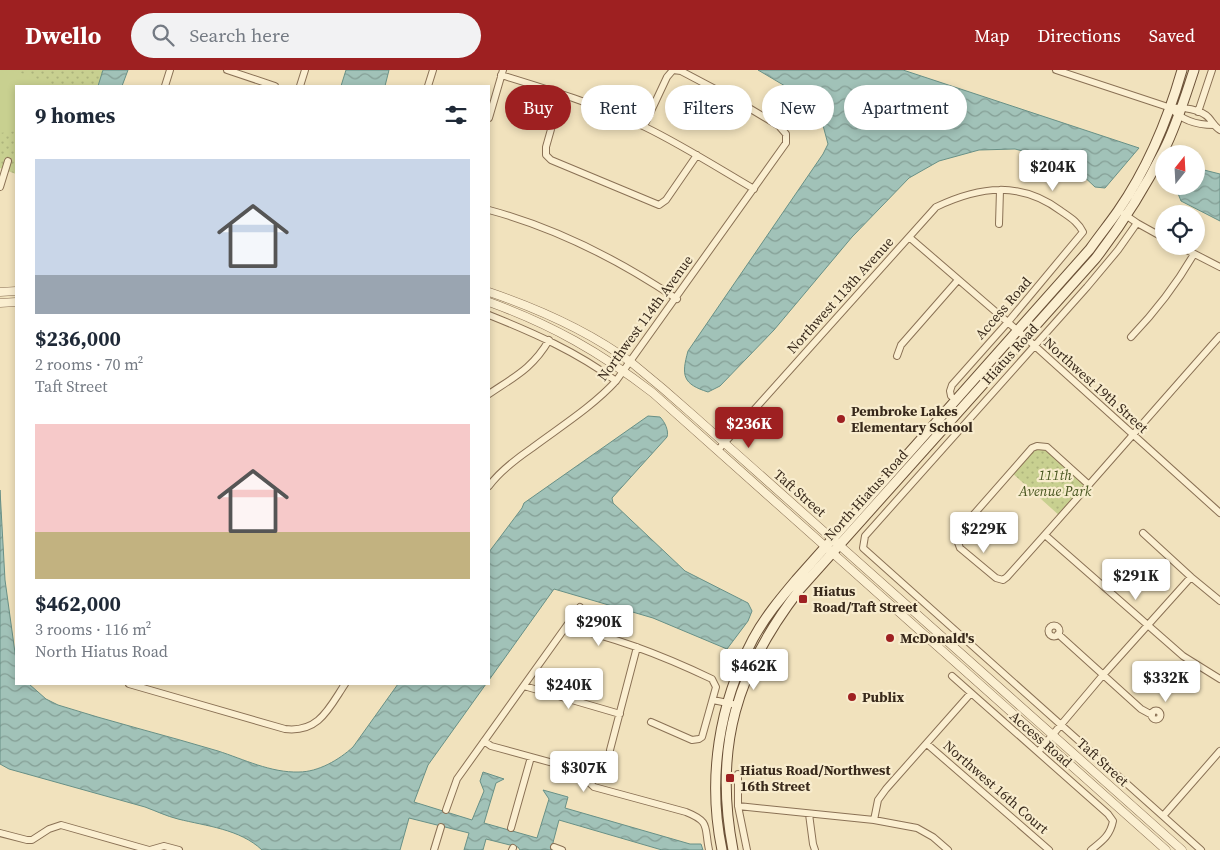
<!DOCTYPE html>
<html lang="en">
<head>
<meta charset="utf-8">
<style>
	:root { --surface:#fff; --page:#f2f2f3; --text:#1f2937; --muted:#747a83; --accent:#9e2021 }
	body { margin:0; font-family:"Source Serif 4",serif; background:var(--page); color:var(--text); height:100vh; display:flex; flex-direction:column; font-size:19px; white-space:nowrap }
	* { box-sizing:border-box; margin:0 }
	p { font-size:16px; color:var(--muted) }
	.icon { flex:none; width:28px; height:28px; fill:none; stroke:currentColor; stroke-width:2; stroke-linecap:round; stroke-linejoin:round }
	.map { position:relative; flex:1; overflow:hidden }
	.details { position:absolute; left:15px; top:15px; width:475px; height:600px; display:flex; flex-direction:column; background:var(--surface); border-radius:0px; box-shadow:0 2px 8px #0003 }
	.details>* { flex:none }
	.banner { position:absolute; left:505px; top:15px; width:475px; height:45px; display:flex; gap:10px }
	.needle { width:32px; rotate:18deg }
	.controls { position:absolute; left:1155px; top:75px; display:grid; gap:10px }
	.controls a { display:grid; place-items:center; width:50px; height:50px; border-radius:50%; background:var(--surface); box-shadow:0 2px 8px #0003; font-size:25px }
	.price { position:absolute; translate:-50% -42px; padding:0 11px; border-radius:5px; background:#fff; color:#222; font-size:16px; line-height:32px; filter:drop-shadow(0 1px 2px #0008) }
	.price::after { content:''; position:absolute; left:50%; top:30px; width:15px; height:11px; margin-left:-8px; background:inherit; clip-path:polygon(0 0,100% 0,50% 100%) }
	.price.on { background:var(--accent); color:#fff }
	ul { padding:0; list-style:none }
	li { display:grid; align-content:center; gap:10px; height:265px; padding:0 20px }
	li span { display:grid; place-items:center; height:155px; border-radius:0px; color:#555 }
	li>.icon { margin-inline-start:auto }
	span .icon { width:90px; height:90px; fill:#fffc; stroke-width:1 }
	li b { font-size:21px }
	h2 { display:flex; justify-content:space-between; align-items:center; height:60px; padding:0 20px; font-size:21px }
	.chip { padding:0 18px; border-radius:22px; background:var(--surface); box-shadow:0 2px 8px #0003; font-size:18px; line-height:45px }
	.chip.on { background:var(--accent); color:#fff }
	header { display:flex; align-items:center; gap:30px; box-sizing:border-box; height:70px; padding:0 25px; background:var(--accent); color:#fff }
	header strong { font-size:24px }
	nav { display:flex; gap:28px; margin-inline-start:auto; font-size:18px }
	.search { width:350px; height:45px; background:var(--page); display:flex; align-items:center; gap:12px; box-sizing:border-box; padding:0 18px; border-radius:28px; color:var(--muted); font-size:19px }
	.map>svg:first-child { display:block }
</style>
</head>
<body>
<header>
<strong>Dwello</strong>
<div class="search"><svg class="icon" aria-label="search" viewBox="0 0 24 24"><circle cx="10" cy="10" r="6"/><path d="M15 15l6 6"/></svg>Search here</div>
<nav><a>Map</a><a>Directions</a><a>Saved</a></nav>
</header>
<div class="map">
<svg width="1220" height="780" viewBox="0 0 1220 780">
	<defs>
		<pattern id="grass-dots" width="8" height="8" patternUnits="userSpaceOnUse" patternTransform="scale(1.25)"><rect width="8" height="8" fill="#c8d090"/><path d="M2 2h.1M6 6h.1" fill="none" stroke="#adb37c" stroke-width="1.8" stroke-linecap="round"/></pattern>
		<pattern id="water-waves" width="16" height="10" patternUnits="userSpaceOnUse" patternTransform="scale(1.25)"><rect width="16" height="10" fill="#a1c2b8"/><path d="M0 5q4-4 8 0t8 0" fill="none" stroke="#849e95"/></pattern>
	</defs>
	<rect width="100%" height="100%" fill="#f1e2bd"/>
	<path fill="url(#grass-dots)" d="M0,0H103L98,16H16V104L0,98Z
		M1047,377L1089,415L1061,447L1011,402L1032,378Z"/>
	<path fill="#c8d090" d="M0,0H13L49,13L48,16H16V61L0,63Z"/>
	<path fill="url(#water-waves)" stroke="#689086" d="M103,0H128L122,16H98Z
		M346,0H389L385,16H341Z
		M758,0H903L1139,78L1105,118L1095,117L1078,101L1050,88L1015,79L979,80L939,91L909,108L852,167L774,260L720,316L708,322C683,314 681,306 688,281L823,84L828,74L821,48L807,29Z
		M1196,98L1220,104V151L1181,131L1175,116H1196Z
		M648,346L660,347C665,352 669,361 667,367L612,428L613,433L685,501L748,533L752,541L748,551L727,579L653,548L554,519L489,610V482L522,438L524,433Z
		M0,420L5,510L16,590V614H29L46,629L58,635C111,652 165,665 218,681C243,689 271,703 299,702C318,702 339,690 353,677L398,614H486L428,695L414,732L472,750L484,721L480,711L483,702L504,709L496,713L484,753L537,768L549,729L543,720L568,727L565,738L690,774H701L703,780H662L559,750L551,780H520L518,777L486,769L483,780H464L469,763L409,748L400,780H262C240,759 206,756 178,749C166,746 156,741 145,737L9,699L0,694Z"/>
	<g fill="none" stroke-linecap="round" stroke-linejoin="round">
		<g stroke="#8a7155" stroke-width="8">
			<path id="minor" d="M227,0L275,16
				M1056,0L1171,38C1182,37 1201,39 1209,48C1213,53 1215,57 1220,60
				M501,5C550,20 599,35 645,57C682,75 718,98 754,119
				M165,16L170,0
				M300,16L305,0
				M428,16L433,0
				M561,24L546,77V85L551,90L659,135L666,130L697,85
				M1171,38C1182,51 1198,55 1214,55
				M1198,42L1212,0
				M489,48L503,0
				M0,117L8,91
				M489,140C556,158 619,190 677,229
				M1124,144L1137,153L1164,168
				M1137,153L1118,180L1087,217L865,466L863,478L1201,780
				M999,154L1000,120
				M909,167L1025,267L1220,443
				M1179,176L1220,197
				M489,245C534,263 577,282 616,311
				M1131,267C1155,242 1176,215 1194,184
				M897,286L901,275L958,210
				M489,324C514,307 533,298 549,270
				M718,380L936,137C980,116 1021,111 1061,141C1071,148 1078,152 1083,162L1008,252L952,315L950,321L951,326L956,330
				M1089,415L1047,377L1037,376L1032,378L960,460L957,470L960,478L996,508L1003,510L1007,507C1079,427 1149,346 1220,266
				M489,416C500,401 516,389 532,378C560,357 592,337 616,311L786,73V64L779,56L734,29L681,1L673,0L667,7L644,56
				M1143,463L1191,507L1220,531
				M1045,465L1183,586L1220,609
				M1048.5 561a5.5 5.5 0 1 1 11 0a5.5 5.5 0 1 1-11 0Z
				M566,557C616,567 666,587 712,609L716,617L702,667L699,669L692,670L651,652
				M1058,564L1141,639L1152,645
				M952,606L1108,744L1113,751C1110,766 1102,771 1091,780
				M129,614L285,659C319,663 329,638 345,614
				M524,616L620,644
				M713,630L737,635
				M1151.5 645a4.5 4.5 0 1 1 9 0a4.5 4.5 0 1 1-9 0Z
				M484,671L491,676L575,699L594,717L686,742C711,752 704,757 709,780
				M927,674L1049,780
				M610,680L637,577
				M1038,682L1103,605L1191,507
				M738,704V736L747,780
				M738,736L874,750L917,758L933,767L948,780
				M446,740L457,709L580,537
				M809,744L813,774L815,780
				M1163,746L1220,681
				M874,750L878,730L886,719L971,623
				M511,758L531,687
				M0,763L27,770H32L49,759L61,755L149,780
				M554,777L562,780
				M150,780L164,776L179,780
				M434,780L441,757
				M512,780L513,778"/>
		</g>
		<g stroke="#8a7155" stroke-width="9">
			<path id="tertiary" d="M0,222L16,221
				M489,222C539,239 589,261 632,293C653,310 673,327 693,345L1182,780
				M489,232C552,255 600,282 653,323L1166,780
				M0,233L16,232"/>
		</g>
		<g stroke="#6c5238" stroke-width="11">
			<path id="secondary" d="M722,780C707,708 719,634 753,569C765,547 780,529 796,510L1090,179C1099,166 1109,154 1118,141C1147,99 1168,49 1182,0
				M733,780C713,677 737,600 800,519L1096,188C1122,154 1145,118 1164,80C1177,54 1185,27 1194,0"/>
		</g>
		<use href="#minor" stroke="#fbefd1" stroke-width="6"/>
		<use href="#tertiary" stroke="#fbefd1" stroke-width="8"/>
		<use href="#secondary" stroke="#fbefd1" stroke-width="9"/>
	</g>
	<g fill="#9e2021" stroke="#f8eccd" stroke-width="2">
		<circle cx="841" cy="349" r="5"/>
		<rect x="798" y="524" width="10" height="10" rx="2.5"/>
		<circle cx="890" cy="568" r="5"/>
		<circle cx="852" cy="627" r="5"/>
		<rect x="725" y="703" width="10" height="10" rx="2.5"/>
	</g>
	<g text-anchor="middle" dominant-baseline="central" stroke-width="4.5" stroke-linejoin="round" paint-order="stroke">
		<g font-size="14" fill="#38291b" stroke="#f8eccd">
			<text transform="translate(840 225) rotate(-48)">Northwest 113th Avenue</text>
			<text transform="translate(1003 238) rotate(-49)">Access Road</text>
			<text transform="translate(645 248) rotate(-54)">Northwest 114th Avenue</text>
			<text transform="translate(1010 284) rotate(-48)">Hiatus Road</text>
			<text transform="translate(1096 315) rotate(42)">Northwest 19th Street</text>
			<text transform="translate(800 423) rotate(41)">Taft Street</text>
			<text transform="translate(866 425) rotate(-48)">North Hiatus Road</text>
			<text transform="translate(1041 669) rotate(41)">Access Road</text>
			<text transform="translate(1103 692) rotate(42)">Taft Street</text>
			<text transform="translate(996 717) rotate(41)">Northwest 16th Court</text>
		</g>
		<g font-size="14" font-weight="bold" fill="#38291b" stroke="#f8eccd" text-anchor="start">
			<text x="851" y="341">Pembroke Lakes<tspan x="851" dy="16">Elementary School</tspan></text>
			<text x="813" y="521">Hiatus<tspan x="813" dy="16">Road/Taft Street</tspan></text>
			<text x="900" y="568">McDonald's</text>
			<text x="862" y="627">Publix</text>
			<text x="740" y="700">Hiatus Road/Northwest<tspan x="740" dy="16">16th Street</tspan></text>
		</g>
		<g font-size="14" font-style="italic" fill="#485620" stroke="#f8eccd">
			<text x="1055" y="405">111th<tspan x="1055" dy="16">Avenue Park</tspan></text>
		</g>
	</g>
</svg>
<div class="controls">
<a><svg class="needle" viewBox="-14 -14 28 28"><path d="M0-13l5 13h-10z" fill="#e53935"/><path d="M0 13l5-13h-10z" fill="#747a83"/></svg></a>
<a><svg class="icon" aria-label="locate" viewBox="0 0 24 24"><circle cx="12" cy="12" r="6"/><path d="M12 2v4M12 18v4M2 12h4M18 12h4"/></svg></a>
</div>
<b class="price" style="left:1053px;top:122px">$204K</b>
<b class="price on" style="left:749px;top:379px">$236K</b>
<b class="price" style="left:984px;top:484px">$229K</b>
<b class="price" style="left:1136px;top:531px">$291K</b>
<b class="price" style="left:599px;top:577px">$290K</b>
<b class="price" style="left:754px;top:621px">$462K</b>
<b class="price" style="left:1166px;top:633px">$332K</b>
<b class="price" style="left:569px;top:640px">$240K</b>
<b class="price" style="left:584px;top:723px">$307K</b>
<div class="banner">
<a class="chip on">Buy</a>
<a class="chip">Rent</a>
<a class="chip">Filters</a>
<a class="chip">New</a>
<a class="chip">Apartment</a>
</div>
<section class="details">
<h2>9 homes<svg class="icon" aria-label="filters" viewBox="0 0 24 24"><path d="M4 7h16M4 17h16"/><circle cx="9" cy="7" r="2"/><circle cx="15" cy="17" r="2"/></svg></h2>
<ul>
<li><span style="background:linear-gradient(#c9d6e8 75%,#9aa5b1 0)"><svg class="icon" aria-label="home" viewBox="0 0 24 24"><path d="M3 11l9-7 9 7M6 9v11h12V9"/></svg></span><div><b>$236,000</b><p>2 rooms · 70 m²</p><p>Taft Street</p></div></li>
<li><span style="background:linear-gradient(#f6c9c9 70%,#c2b280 0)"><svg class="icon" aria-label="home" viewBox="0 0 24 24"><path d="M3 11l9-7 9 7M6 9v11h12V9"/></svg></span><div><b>$462,000</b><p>3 rooms · 116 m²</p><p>North Hiatus Road</p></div></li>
</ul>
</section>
</div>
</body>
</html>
